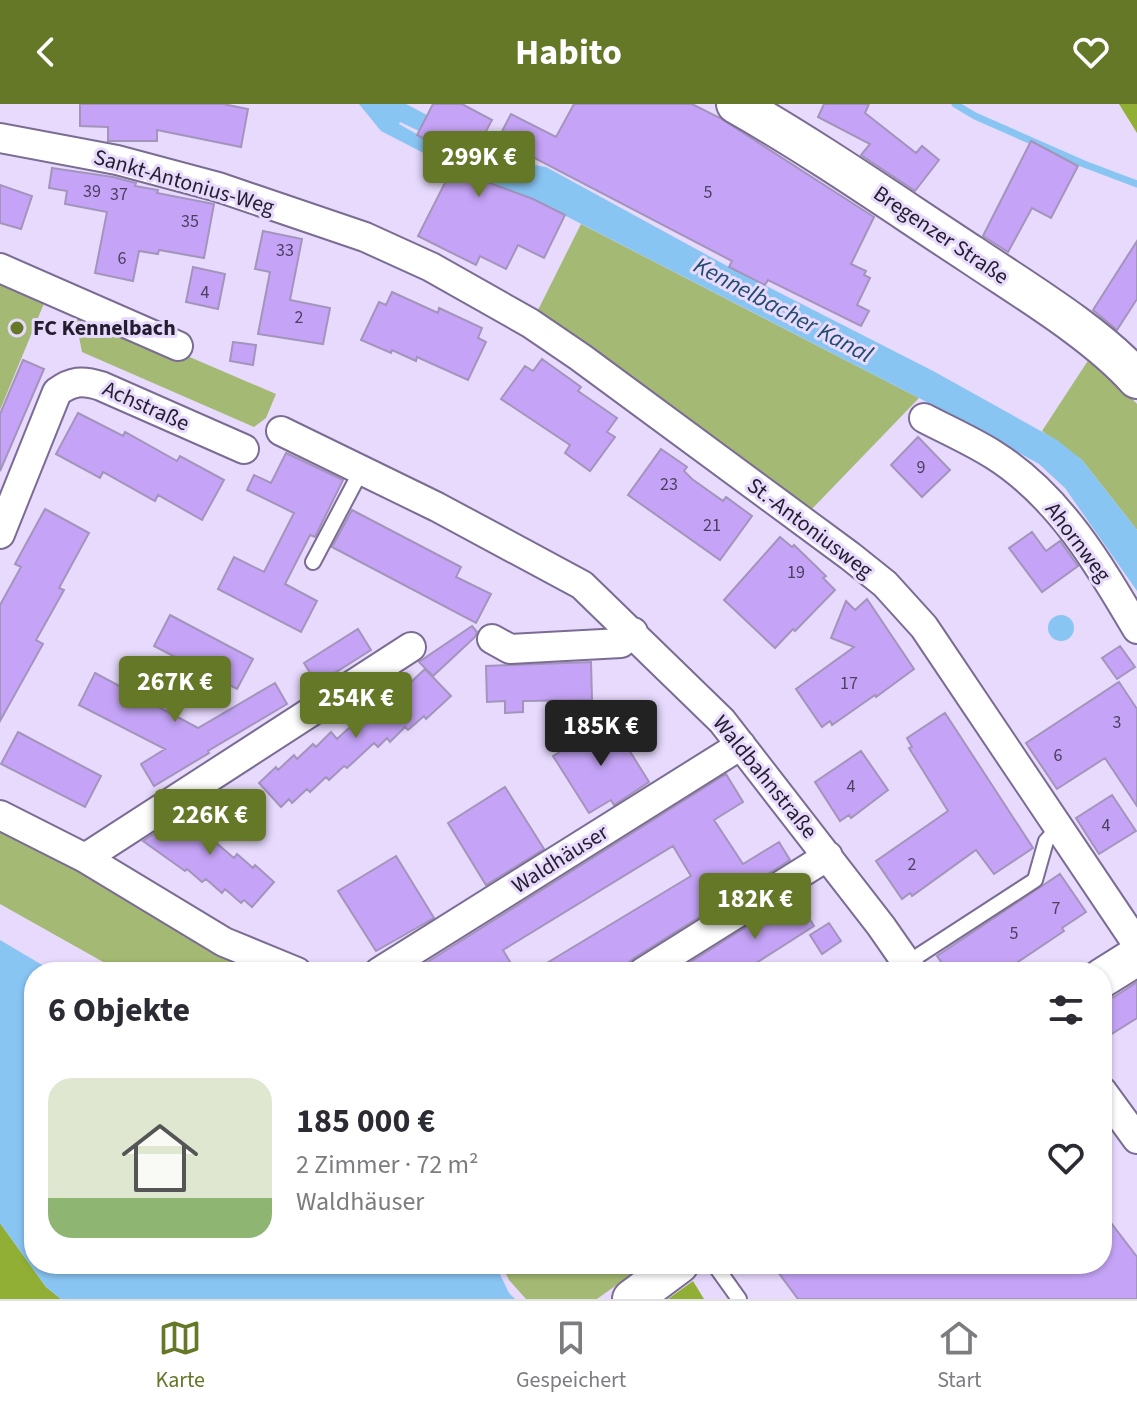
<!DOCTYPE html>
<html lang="de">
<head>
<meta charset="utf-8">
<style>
	:root { --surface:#fff; --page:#f2f2f3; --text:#2b2b33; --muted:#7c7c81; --line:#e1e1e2; --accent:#647828 }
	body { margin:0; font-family:"Source Sans 3",sans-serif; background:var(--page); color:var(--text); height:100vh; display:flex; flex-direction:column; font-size:30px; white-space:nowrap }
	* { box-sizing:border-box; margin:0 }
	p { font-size:26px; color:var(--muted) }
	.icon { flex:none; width:44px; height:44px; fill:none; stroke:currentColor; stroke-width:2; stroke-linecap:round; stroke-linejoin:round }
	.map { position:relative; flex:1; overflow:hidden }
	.drawer { position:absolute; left:24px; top:858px; width:1088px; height:312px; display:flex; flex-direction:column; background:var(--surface); border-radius:32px; box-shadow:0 2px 6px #0004 }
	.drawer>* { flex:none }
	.price { position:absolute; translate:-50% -68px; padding:0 18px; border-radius:8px; background:var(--accent); color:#fff; font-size:26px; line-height:52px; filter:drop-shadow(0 2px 4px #0008) }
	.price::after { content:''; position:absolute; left:50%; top:48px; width:24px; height:18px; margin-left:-12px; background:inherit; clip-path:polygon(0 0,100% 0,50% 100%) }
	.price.selected { background:#222; color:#fff }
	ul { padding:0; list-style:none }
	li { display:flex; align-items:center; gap:24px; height:200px; padding:0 24px }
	li span { display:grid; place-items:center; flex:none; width:224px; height:160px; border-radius:24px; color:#555 }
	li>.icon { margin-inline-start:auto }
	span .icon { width:96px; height:96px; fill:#fffc; stroke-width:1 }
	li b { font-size:34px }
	h2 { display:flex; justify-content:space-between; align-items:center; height:96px; padding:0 24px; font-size:34px }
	header { display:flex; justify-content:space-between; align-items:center; height:104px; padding:0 24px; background:var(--accent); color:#fff; font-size:36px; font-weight:700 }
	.menu { display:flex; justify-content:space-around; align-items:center; height:112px; border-top:2px solid var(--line); background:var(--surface); font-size:22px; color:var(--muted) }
	.menu a { display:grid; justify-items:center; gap:4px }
	.menu .selected { color:var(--accent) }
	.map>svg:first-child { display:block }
</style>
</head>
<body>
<header><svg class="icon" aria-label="back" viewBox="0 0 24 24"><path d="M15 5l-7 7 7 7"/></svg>Habito<svg class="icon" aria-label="heart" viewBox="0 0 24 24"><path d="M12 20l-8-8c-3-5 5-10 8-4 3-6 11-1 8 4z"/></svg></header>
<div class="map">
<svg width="1137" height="1195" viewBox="0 0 1137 1195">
	<rect width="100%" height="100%" fill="#e7dafd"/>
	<path fill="#a4b973" d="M581,120L919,294L810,407L536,210Z
		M0,176L45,197L0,306Z
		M73,203L276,290L266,314L254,323L82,248Z
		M1091,252L1137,300V426L1082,356L1042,327Z
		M0,726L123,789L267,868H121L0,800Z
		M501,1160H646L597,1195H526L509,1176Z"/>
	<path fill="#91af34" d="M1119,0H1137V29Z
		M0,1119L46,1183L61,1195H0Z
		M693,1177L704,1195H668Z"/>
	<path fill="#89c5f3" d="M359,0H406L427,11L419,27L400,18L399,20L443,45L476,30L535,61L546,63L729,163L935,268L1057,336L1082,356L1137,426V487L1065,384L1039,360L919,294L531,94L460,68L410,42L381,27Z
		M1048 524a13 13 0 1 1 26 0a13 13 0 1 1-26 0Z
		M0,836L54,868H34V1160H495L509,1189L515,1195H61L46,1183L0,1119Z"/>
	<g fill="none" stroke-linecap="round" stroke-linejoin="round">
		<path stroke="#89c5f3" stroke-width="7" d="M955,0L975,12L1084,60L1137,80"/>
	</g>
	<path fill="#c5a4f7" stroke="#a394bc" stroke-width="2" d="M80,0H223L248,5L241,43L157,26V37H108V23L80,22Z
		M433,0H462L492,16L483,33L476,30L457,67L533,95L565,111L544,154L518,141L506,165L480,152L476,161L418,132L451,67L433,58L442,44L417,31Z
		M574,0H692L720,14L874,113L851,160L866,167L864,171L870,174L857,201L869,207L861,222L768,176L765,181L729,163L732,157L498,35L511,10L556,33Z
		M824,0H869L865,9L916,49L922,42L939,56L915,87L861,51L870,40L818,13Z
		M1031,37L1078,62L1051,114L1032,104L1008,148L983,132Z
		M52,64L113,73L136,79L135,82L158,86L157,89L214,100L204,154L159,146L158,150L139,147L133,177L95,169L107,108L65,100L67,87L49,84Z
		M0,81L32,92L21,125L0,119Z
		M263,127L302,135L290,196L330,204L323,240L258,230L270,168L255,165Z
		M1137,137V195L1117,226L1093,206Z
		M193,163L225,170L218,205L186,198Z
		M392,188L438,209L439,204L482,224L478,234L486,238L468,276L417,253L416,257L392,246L391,249L361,236L379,198L386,201Z
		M233,238L256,241L253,261L230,257Z
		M542,255L581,283L578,287L617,314L607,328L615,333L590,367L565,349L570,341L501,295L525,262L533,267Z
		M23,256L44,265L0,367V310Z
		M78,309L123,332L125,328L177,357L180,352L224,376L202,416L158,391L155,397L103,368L100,374L56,350Z
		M918,333L950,366L922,393L891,361Z
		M661,345L687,363L684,367L692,375L723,397L726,393L752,412L720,456L628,391Z
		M286,349L343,376L315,433L310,431L285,480L317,497L301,528L218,485L234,453L264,468L294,409L247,386L254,371L271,379Z
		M45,405L89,429L59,484L64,486L36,536L43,540L0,617V501L21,463L15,460Z
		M352,406L461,463L456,473L491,490L476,519L332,443Z
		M1032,428L1046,447L1060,437L1078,462L1042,488L1009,444Z
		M780,433L792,443L794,441L826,472L823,474L835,486L795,527L793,525L775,544L724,496Z
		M867,495L914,565L876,593L875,591L832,621L830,617L822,623L796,585L854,543L831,534L846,497L855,506Z
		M170,511L253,555L237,585L154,542Z
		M472,522L477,528L475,533L433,572L419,558Z
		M358,525L371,546L317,580L304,559Z
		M1120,542L1135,563L1117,575L1102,554Z
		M591,558L592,596L523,597V608L505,609V597L487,598L486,562Z
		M425,565L451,592L426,615L424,612L408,626L405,623L390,638L387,634L378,643L374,639L347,664L344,662L329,676L326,673L310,688L307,685L292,699L289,695L281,703L259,679L276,663L278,666L294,651L297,655L313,640L316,643L331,628L337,635L373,602L376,605L392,590L395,593Z
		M95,569L198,624L275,579L287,600L208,647L209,649L154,682L141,660L165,645L79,601Z
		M1119,578L1137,605V702L1105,654L1057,685L1026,639Z
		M945,609L1033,744L994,770L976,746L912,792L910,789L902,795L876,757L948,707L909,644L912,643L907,634Z
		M611,617L649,678L614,701L611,696L589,709L553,652Z
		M18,628L101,672L85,703L1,660Z
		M861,647L888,686L851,714L849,711L840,717L815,678Z
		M726,670L743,698L714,716L743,760L779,738L790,756L634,854L628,859L626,868H532L691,772L673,742L503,846L516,868H424L421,862Z
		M505,683L544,745L486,781L448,719Z
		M1112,691L1136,727L1099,750L1076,714Z
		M213,692L224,701L201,726L234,754L237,750L253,764L255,761L274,778L252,803L244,796L241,799L225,785L222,789L206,775L202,778L187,765L185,767L143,737L175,716L183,721Z
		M396,752L434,814L376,847L338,787Z
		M1060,770L1086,808L1062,824L1064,827L1003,868H948L937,852Z
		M795,792L814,822L742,868H675Z
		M829,819L841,837L822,850L810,831Z
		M1137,878V914L1102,936V896L1114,893Z
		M1102,1107L1137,1153V1195H798L772,1160H1102Z"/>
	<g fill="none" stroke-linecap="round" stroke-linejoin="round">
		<g stroke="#7b6c93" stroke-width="18">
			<path id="lane" d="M313,458L361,367
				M907,859L1035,776L1046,737L1059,723
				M714,1160L739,1195"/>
		</g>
		<g stroke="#7b6c93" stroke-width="32">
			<path id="street" d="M0,34L117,56L218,83L365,133L431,163L530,219L580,253L850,452L885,480L924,523L1137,840
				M0,164L178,242
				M924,314C947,326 972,337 994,351C1059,392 1099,460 1137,525
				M281,327L437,403L582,481L722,617L881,822L913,868
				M0,430L57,288C72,277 82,276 101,282L244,345
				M492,535L510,545L621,539L633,528
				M0,711L85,754L224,838L297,868
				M85,754L411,543
				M379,868L741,641
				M643,868L828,752
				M1102,987L1137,1035"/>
		</g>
		<g stroke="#7b6c93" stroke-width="42">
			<path id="secondary" d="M736,0C817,46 894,100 972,151C1024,186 1096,229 1137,275
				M1102,874L1137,852
				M632,1195L679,1160"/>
		</g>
		<use href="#lane" stroke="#fff" stroke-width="14"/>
		<use href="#street" stroke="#fff" stroke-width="28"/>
		<use href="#secondary" stroke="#fff" stroke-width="38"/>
	</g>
	<circle fill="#647828" stroke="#e7dafd" stroke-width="3" cx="17" cy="224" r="8"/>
	<g text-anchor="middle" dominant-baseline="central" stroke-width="6" stroke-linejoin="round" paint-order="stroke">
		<g font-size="18" fill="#4c3f60">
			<text x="92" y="87">39</text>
			<text x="708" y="88">5</text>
			<text x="119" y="90">37</text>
			<text x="190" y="117">35</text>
			<text x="285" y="146">33</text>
			<text x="122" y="154">6</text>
			<text x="205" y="188">4</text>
			<text x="299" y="213">2</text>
			<text x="921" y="363">9</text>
			<text x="669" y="380">23</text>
			<text x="712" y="421">21</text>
			<text x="796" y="468">19</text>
			<text x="849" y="579">17</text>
			<text x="1117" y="618">3</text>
			<text x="1058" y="651">6</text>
			<text x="851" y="682">4</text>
			<text x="1106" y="721">4</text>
			<text x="912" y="760">2</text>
			<text x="1056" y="804">7</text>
			<text x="1014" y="829">5</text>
		</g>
		<g font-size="22" fill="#241d2d" stroke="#e7dafd">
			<text transform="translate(184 78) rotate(16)">Sankt-Antonius-Weg</text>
			<text transform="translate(941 131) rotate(34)">Bregenzer Straße</text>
			<text transform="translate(146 302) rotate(24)">Achstraße</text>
			<text transform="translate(810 424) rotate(37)">St.-Antoniusweg</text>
			<text transform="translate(1078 438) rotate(53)">Ahornweg</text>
			<text transform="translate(765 673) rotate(51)">Waldbahnstraße</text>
			<text transform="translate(560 755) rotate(-32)">Waldhäuser</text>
		</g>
		<g font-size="22" font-weight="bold" fill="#241d2d" stroke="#e7dafd" text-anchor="start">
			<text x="33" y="224">FC Kennelbach</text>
		</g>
		<g font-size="24" font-style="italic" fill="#204d6c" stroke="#e7dafd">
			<text transform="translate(783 206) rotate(28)">Kennelbacher Kanal</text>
		</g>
	</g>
</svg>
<b class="price" style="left:479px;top:95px">299K €</b>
<b class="price" style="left:175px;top:620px">267K €</b>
<b class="price" style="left:356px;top:636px">254K €</b>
<b class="price selected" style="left:601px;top:664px">185K €</b>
<b class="price" style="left:210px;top:753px">226K €</b>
<b class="price" style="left:755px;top:837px">182K €</b>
<section class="drawer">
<h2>6 Objekte<svg class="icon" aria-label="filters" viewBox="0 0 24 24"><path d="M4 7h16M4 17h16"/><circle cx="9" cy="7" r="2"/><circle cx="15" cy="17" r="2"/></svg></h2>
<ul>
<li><span style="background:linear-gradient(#dfe7d0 75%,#8fb573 0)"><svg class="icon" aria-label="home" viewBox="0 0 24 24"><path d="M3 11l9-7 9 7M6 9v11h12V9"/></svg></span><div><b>185 000 €</b><p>2 Zimmer · 72 m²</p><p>Waldhäuser</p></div><svg class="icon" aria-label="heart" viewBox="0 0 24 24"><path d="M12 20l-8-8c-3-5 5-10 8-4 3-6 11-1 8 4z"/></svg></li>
</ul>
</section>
</div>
<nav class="menu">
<a class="selected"><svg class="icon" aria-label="map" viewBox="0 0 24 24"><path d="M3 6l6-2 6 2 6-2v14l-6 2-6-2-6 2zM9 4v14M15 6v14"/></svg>Karte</a>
<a><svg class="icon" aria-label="saved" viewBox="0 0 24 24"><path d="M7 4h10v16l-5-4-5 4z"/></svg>Gespeichert</a>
<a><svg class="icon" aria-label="home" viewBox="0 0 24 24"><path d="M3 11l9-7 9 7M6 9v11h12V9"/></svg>Start</a>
</nav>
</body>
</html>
